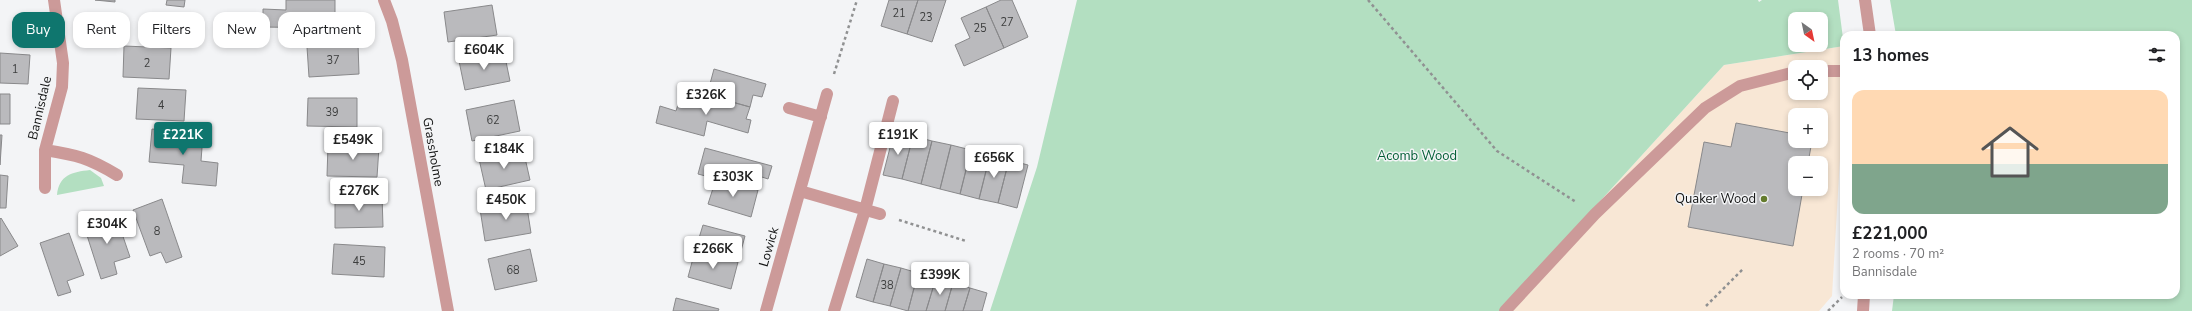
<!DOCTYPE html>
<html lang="en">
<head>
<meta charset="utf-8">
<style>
	:root { --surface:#fff; --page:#f2f2f2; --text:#202124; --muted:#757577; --line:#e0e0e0; --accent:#0f766e }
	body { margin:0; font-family:"Nunito Sans",sans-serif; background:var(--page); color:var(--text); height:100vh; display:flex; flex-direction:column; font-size:15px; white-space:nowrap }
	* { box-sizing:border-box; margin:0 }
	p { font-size:13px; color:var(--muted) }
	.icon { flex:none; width:22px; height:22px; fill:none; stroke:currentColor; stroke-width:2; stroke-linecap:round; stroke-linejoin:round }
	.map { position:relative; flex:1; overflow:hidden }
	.details { position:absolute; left:1840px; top:31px; width:340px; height:268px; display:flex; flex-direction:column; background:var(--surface); border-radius:12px; box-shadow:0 2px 6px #0003 }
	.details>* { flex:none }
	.hud { position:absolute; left:12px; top:12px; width:380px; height:36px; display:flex; gap:8px }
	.needle { width:26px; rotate:147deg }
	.fabs { position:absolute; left:1788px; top:12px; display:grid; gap:8px }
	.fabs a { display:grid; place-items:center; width:40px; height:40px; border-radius:8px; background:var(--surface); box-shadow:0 2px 6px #0003; font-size:20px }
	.price { position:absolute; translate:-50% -34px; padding:0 9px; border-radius:4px; background:#fff; color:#222; font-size:13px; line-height:26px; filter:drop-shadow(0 1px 2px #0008) }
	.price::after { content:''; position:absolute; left:50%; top:24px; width:12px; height:9px; margin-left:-6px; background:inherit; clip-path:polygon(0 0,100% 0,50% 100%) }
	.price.on { background:var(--accent); color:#fff }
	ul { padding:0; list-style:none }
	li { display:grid; align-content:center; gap:8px; height:212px; padding:0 12px }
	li+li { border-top:1px solid var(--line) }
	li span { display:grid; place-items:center; height:124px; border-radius:12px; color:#555 }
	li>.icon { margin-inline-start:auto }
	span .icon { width:72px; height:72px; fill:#fffc; stroke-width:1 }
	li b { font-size:17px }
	h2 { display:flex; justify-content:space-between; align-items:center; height:48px; padding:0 12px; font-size:17px }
	.tag { padding:0 14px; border-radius:12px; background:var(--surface); box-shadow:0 2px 6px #0003; font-size:14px; line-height:36px }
	.tag.on { background:var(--accent); color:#fff }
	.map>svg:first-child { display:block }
</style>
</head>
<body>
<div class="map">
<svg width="2192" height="311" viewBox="0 0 2192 311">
	<rect width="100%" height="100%" fill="#f3f4f6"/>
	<path fill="#f8e7d5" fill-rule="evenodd" d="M1844,46L1842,124L1832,296L1819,311H1500L1724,65ZM1795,67H1821V93H1795ZM1795,115H1821V141H1795ZM1795,163H1821V189H1795Z"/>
	<path fill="#b3dfc1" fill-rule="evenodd" d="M1077,0H1758L1759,2L1762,0H1838L1844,46L1724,65L1500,311H990L1037,167ZM1795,19H1821V45H1795Z
		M1890,0H2192V311H1892L1894,295H2176V35H1896Z
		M90,170L101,178L104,186L57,195C59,175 72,172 90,170Z"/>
	<path fill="#bababd" stroke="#89898b" d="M95,0H115V2Z
		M167,0H185L184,7L166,5Z
		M286,0H335V28L263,27V9L286,10Z
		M889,0H918L907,34L881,26Z
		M918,0H946L932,42L907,34Z
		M1001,0H1012L1028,37L1004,48L986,7Z
		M492,5L497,35L448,42L444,12Z
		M986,7L1004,48L964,66L955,45L970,38L961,18Z
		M358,44L359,74L309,77L307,47Z
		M124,46L171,48L169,79L123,77Z
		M504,52L510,81L465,90L459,61Z
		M0,53L30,55L28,84L0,83Z
		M714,69L766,84L762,97L753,95L750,107L707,95Z
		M138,88L186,90L184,121L136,119Z
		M0,94H10V124H0Z
		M707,95L750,107L746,119L751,120L748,133L707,121L704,136L656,123L660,106L676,111L679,101L703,108Z
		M308,98H357V127L307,126Z
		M514,100L520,131L472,141L466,110Z
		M1736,123L1795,134V141H1812L1808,163H1795V189H1803L1793,246L1688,227L1704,142L1731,147Z
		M152,129L203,134L201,161L218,163L216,186L182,183L184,165L149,162Z
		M894,132L913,136L902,179L883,175Z
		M0,135H2L0,165Z
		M913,136L932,141L921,184L902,179Z
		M932,141L951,145L940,189L921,184Z
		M328,145L379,147L377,177L327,176Z
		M951,145L971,150L960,194L940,189Z
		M705,148L772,166L768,179L762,177L758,190L698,174Z
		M523,149L530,180L486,190L479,159Z
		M971,150L990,155L979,199L960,194Z
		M990,155L1009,160L998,203L979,199Z
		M1009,160L1028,165L1017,208L998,203Z
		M0,175L8,176L6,208H0Z
		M716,179L758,190L751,217L708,204Z
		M382,195L383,227L335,228V196Z
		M162,199L182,257L166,263L161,252L150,256L133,210Z
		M526,201L531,233L485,241L480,209Z
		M116,216L130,257L114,262L117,274L101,279L84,226Z
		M1,218L18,246L0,256V219Z
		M703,225L745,236L738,262L695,251Z
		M69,233L84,275L67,281L71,292L58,296L40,243Z
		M334,244L385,247L384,277L332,274Z
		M530,249L537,281L495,290L488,259Z
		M695,251L738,262L731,289L688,277Z
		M867,259L884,264L873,302L856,297Z
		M884,264L901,268L890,306L873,302Z
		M901,268L918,273L908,311L890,306Z
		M918,273L936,278L926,311H908Z
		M936,278L953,283L945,311H926Z
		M953,283L970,288L963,311H945Z
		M970,288L987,293L982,311H963Z
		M676,298L719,309L718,311H673Z"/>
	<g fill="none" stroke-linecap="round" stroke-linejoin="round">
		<path stroke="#909192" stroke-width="2.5" stroke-dasharray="3 3" stroke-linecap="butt" d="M1368,0L1497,151L1576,202
			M834,74L857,0
			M899,220L966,241
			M1706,306L1744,268
			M1828,311L1842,297"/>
		<path stroke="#cc9a99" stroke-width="12" d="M384,0L392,21L402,60L448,311
			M1865,0L1870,35
			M1821,71H1844
			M789,108L821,117
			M45,150C77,155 89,158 117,175
			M45,188V150L62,87L63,63L54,0
			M800,191L880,214
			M766,311L827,94
			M834,311L865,210L893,101
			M1505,311L1595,214L1705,108L1740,86L1795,72
			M1863,311L1864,295"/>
	</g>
	<circle fill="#647b2d" stroke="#f3f4f6" stroke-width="1.5" cx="1764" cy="199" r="4"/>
	<g text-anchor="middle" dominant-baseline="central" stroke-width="3" stroke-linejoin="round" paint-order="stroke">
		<g font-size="11" fill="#3d3e3e">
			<text x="899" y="13">21</text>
			<text x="926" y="17">23</text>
			<text x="1007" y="22">27</text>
			<text x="980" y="28">25</text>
			<text x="333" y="60">37</text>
			<text x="147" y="63">2</text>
			<text x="15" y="69">1</text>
			<text x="161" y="105">4</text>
			<text x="332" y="112">39</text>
			<text x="493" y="120">62</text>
			<text x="157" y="231">8</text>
			<text x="359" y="261">45</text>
			<text x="513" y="270">68</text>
			<text x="887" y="285">38</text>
		</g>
		<g font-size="13" fill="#131414" stroke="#f3f4f6">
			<text transform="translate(40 108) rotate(-77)">Bannisdale</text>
			<text transform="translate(433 152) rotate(80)">Grassholme</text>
			<text transform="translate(769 247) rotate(-74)">Lowick</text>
		</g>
		<g font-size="13" fill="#005e34" stroke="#f3f4f6">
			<text x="1417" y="156">Acomb Wood</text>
		</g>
		<g font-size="13" fill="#131414" stroke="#f3f4f6" text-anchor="end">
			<text x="1756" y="199">Quaker Wood</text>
		</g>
	</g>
</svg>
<div class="fabs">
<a><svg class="needle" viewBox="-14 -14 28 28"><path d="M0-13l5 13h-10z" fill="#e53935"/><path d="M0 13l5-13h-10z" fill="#757577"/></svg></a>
<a><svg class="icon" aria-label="locate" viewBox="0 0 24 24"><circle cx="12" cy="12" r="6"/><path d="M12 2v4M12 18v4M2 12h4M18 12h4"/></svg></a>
<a>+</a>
<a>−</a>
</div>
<b class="price" style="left:484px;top:71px">£604K</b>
<b class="price" style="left:706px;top:116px">£326K</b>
<b class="price on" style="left:183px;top:156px">£221K</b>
<b class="price" style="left:898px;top:156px">£191K</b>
<b class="price" style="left:353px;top:161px">£549K</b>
<b class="price" style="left:504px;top:170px">£184K</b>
<b class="price" style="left:994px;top:179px">£656K</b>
<b class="price" style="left:733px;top:198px">£303K</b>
<b class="price" style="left:359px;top:212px">£276K</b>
<b class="price" style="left:506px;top:221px">£450K</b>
<b class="price" style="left:107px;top:245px">£304K</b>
<b class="price" style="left:713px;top:270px">£266K</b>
<b class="price" style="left:940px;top:296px">£399K</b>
<div class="hud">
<a class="tag on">Buy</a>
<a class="tag">Rent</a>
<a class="tag">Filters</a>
<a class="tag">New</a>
<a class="tag">Apartment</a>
</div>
<section class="details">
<h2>13 homes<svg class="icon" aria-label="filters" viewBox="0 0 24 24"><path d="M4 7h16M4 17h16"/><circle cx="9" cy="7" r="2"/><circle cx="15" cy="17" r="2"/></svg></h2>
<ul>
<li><span style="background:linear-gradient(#ffd9b3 60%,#7fa58c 0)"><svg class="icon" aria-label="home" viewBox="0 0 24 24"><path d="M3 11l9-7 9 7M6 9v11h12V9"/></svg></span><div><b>£221,000</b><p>2 rooms · 70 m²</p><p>Bannisdale</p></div></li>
</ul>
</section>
</div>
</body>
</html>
